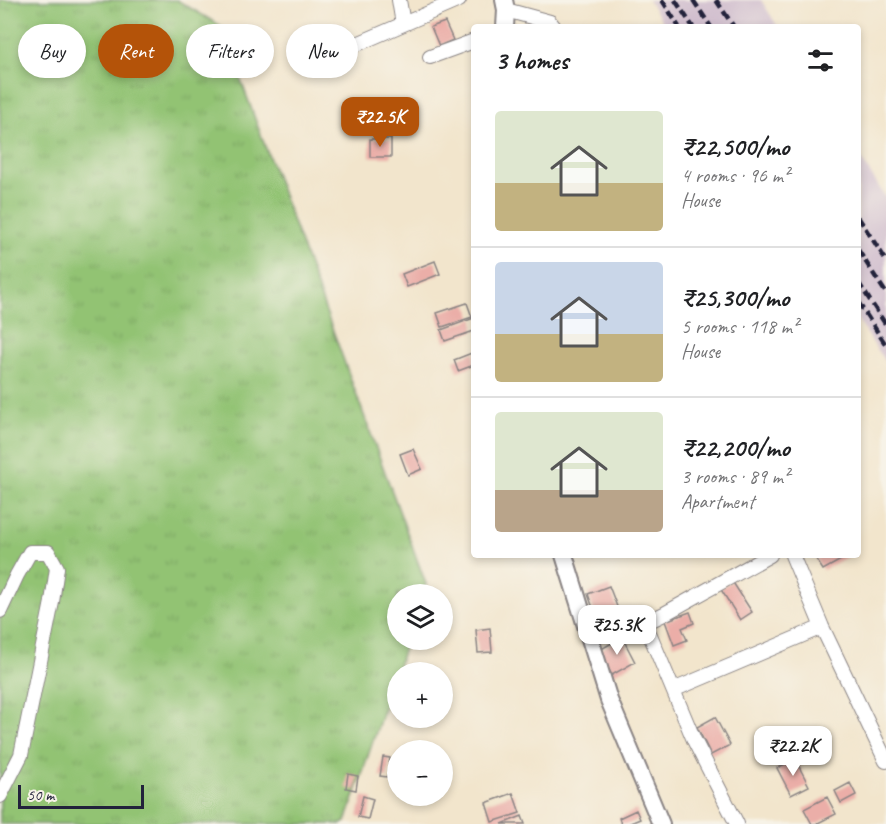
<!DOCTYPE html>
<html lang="en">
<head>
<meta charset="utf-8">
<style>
	:root { --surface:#fff; --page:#f6f6f6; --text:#202124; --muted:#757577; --line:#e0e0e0; --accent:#b45309 }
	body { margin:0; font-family:Caveat,sans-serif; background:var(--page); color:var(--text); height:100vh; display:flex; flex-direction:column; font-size:22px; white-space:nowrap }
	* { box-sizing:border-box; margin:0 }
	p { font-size:20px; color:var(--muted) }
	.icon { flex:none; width:33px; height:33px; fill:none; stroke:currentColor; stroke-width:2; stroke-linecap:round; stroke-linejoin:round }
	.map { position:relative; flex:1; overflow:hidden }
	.side { position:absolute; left:471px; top:24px; width:390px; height:534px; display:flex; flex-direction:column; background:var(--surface); border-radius:6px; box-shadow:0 3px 9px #0003 }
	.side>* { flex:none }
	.top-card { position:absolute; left:18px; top:24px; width:363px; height:54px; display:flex; gap:12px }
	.tools { position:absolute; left:387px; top:584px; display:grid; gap:12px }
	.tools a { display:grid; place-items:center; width:66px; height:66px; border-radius:50%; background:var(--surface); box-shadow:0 3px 9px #0003; font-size:30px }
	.scale { position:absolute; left:18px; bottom:15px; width:126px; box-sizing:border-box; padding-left:6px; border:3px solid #22223b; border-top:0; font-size:16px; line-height:21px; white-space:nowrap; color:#22223b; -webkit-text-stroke:4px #f7f3e8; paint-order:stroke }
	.price { position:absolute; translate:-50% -51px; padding:0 14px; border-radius:12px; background:#fff; color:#222; font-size:20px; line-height:39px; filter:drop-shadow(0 2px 3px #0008) }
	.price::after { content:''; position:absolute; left:50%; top:36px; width:18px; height:14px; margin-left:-9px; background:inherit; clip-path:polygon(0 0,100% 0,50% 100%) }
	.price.active { background:var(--accent); color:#fff }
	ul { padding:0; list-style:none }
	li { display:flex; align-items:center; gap:18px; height:150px; padding:0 24px }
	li+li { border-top:2px solid var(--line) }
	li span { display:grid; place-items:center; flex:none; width:168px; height:120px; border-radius:6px; color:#555 }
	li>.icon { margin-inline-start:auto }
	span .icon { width:72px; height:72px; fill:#fffc; stroke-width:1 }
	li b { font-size:26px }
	h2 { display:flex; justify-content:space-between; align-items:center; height:72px; padding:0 24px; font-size:26px }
	.chip { padding:0 21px; border-radius:27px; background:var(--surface); box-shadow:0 3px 9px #0003; font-size:21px; line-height:54px }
	.chip.active { background:var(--accent); color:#fff }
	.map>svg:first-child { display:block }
</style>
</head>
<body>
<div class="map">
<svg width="886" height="824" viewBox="0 0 886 824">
	<defs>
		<pattern id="grass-tufts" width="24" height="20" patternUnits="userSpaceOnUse" patternTransform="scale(1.5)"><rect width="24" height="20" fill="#92c373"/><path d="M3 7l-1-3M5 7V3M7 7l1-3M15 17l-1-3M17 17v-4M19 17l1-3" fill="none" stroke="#7ea764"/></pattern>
	</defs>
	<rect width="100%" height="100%" fill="#f7f3e8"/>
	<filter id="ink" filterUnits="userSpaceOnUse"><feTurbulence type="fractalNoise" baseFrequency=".0167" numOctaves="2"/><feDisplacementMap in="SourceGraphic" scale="12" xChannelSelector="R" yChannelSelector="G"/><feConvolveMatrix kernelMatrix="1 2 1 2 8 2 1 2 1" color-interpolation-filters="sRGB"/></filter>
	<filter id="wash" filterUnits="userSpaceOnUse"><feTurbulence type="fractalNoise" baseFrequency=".008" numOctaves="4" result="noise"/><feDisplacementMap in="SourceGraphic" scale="24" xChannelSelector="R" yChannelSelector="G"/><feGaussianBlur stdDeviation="1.35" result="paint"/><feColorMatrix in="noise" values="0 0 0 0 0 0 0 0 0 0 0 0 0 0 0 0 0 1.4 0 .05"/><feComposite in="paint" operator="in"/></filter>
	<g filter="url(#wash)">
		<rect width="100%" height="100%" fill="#f2e5cc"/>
		<path fill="#d0bdce" d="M648,0H761L778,27H666Z
			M858,154L886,198V363L858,320Z"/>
		<path fill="url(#grass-tufts)" stroke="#5a7257" stroke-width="1.5" d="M0,0H177L221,26L426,584L423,594H398V639H407L346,822L342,824H0Z"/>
		<g id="blocks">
			<path fill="#ebaea8" d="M445,22L453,40L439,46L431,27Z
				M340,25L348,43L321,54L314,36Z
				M391,102L396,117L352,131L348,116Z
				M370,139H391V157H370Z
				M435,261L440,274L407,287L402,274Z
				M467,303L472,317L442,327L437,313Z
				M474,318V331L445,341L441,330Z
				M474,352V365L458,371L454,360Z
				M413,449L422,469L408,475L400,454Z
				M822,555H850L823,570L816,559Z
				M732,581L752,612L740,620L720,588Z
				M609,586L621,617L599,625L588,594Z
				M690,612L694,623L682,628L687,640L674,645L665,621Z
				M490,628L492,652L478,653L476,630Z
				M622,637L635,662L612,675L598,651Z
				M715,717L730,745L711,755L697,727Z
				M383,757L390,758L387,777L380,776Z
				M795,759L809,786L791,795L777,768Z
				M348,774L358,776L356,790L346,788Z
				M850,783L856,795L841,803L835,791Z
				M513,793L520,813L492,822L486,803Z
				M363,796L373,799L368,819L358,817Z
				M827,797L836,814L816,824H812L804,809Z
				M636,810L640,819L628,824H621L619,818Z
				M522,816L525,824H502Z"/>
		</g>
	</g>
	<g filter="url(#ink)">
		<use href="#blocks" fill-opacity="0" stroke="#8a8484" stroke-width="1.5"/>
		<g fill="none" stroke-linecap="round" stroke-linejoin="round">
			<g stroke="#8a8484" stroke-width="16">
				<path id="minor" d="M399,0L403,24
					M506,10L550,22L554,27
					M341,51L459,0
					M430,57L474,41
					M792,555L822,627L886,761
					M0,611L17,575L30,552H48L57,568L52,602L21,755L0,796
					M673,690L822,627
					M737,824L694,740L645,623L664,614L770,555"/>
			</g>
			<g stroke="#8a8484" stroke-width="20">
				<path id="tertiary" d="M504,0L506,10L505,27
					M564,555L609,700L661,824"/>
			</g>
			<use href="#minor" stroke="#fff" stroke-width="14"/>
			<use href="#tertiary" stroke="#fff" stroke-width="16"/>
			<path stroke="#22223b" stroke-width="4.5" stroke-dasharray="9 4.5" stroke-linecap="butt" d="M662,0L679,27
				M675,0L693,27
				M693,0L711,27
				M716,0L734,27
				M858,217L886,260
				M858,250L886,293
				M858,282L886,325
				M858,302L886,345"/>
		</g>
	</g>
</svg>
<div class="tools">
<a><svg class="icon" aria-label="layers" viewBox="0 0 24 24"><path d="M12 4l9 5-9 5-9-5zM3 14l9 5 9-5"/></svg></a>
<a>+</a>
<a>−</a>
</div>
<div class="scale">50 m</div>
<b class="price active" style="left:380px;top:148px">₹22.5K</b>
<b class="price" style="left:617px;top:656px">₹25.3K</b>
<b class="price" style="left:793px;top:777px">₹22.2K</b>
<div class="top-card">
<a class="chip">Buy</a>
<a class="chip active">Rent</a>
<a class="chip">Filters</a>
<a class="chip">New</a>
</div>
<section class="side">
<h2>3 homes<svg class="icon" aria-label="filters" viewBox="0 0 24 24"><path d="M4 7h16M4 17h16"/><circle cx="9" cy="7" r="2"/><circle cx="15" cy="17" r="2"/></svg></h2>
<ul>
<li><span style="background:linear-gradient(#dfe7d0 60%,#c2b280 0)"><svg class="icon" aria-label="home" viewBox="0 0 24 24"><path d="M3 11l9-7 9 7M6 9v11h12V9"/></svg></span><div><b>₹22,500/mo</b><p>4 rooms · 96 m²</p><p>House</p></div></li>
<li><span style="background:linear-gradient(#c9d6e8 60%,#c2b280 0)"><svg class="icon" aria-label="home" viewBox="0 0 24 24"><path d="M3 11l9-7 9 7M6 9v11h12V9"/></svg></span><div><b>₹25,300/mo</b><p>5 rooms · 118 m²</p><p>House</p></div></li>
<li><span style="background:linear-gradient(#dfe7d0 65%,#b9a48a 0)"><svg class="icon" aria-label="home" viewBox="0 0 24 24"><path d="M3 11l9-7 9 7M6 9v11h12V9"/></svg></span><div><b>₹22,200/mo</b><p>3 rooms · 89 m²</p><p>Apartment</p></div></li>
</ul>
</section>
</div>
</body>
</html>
